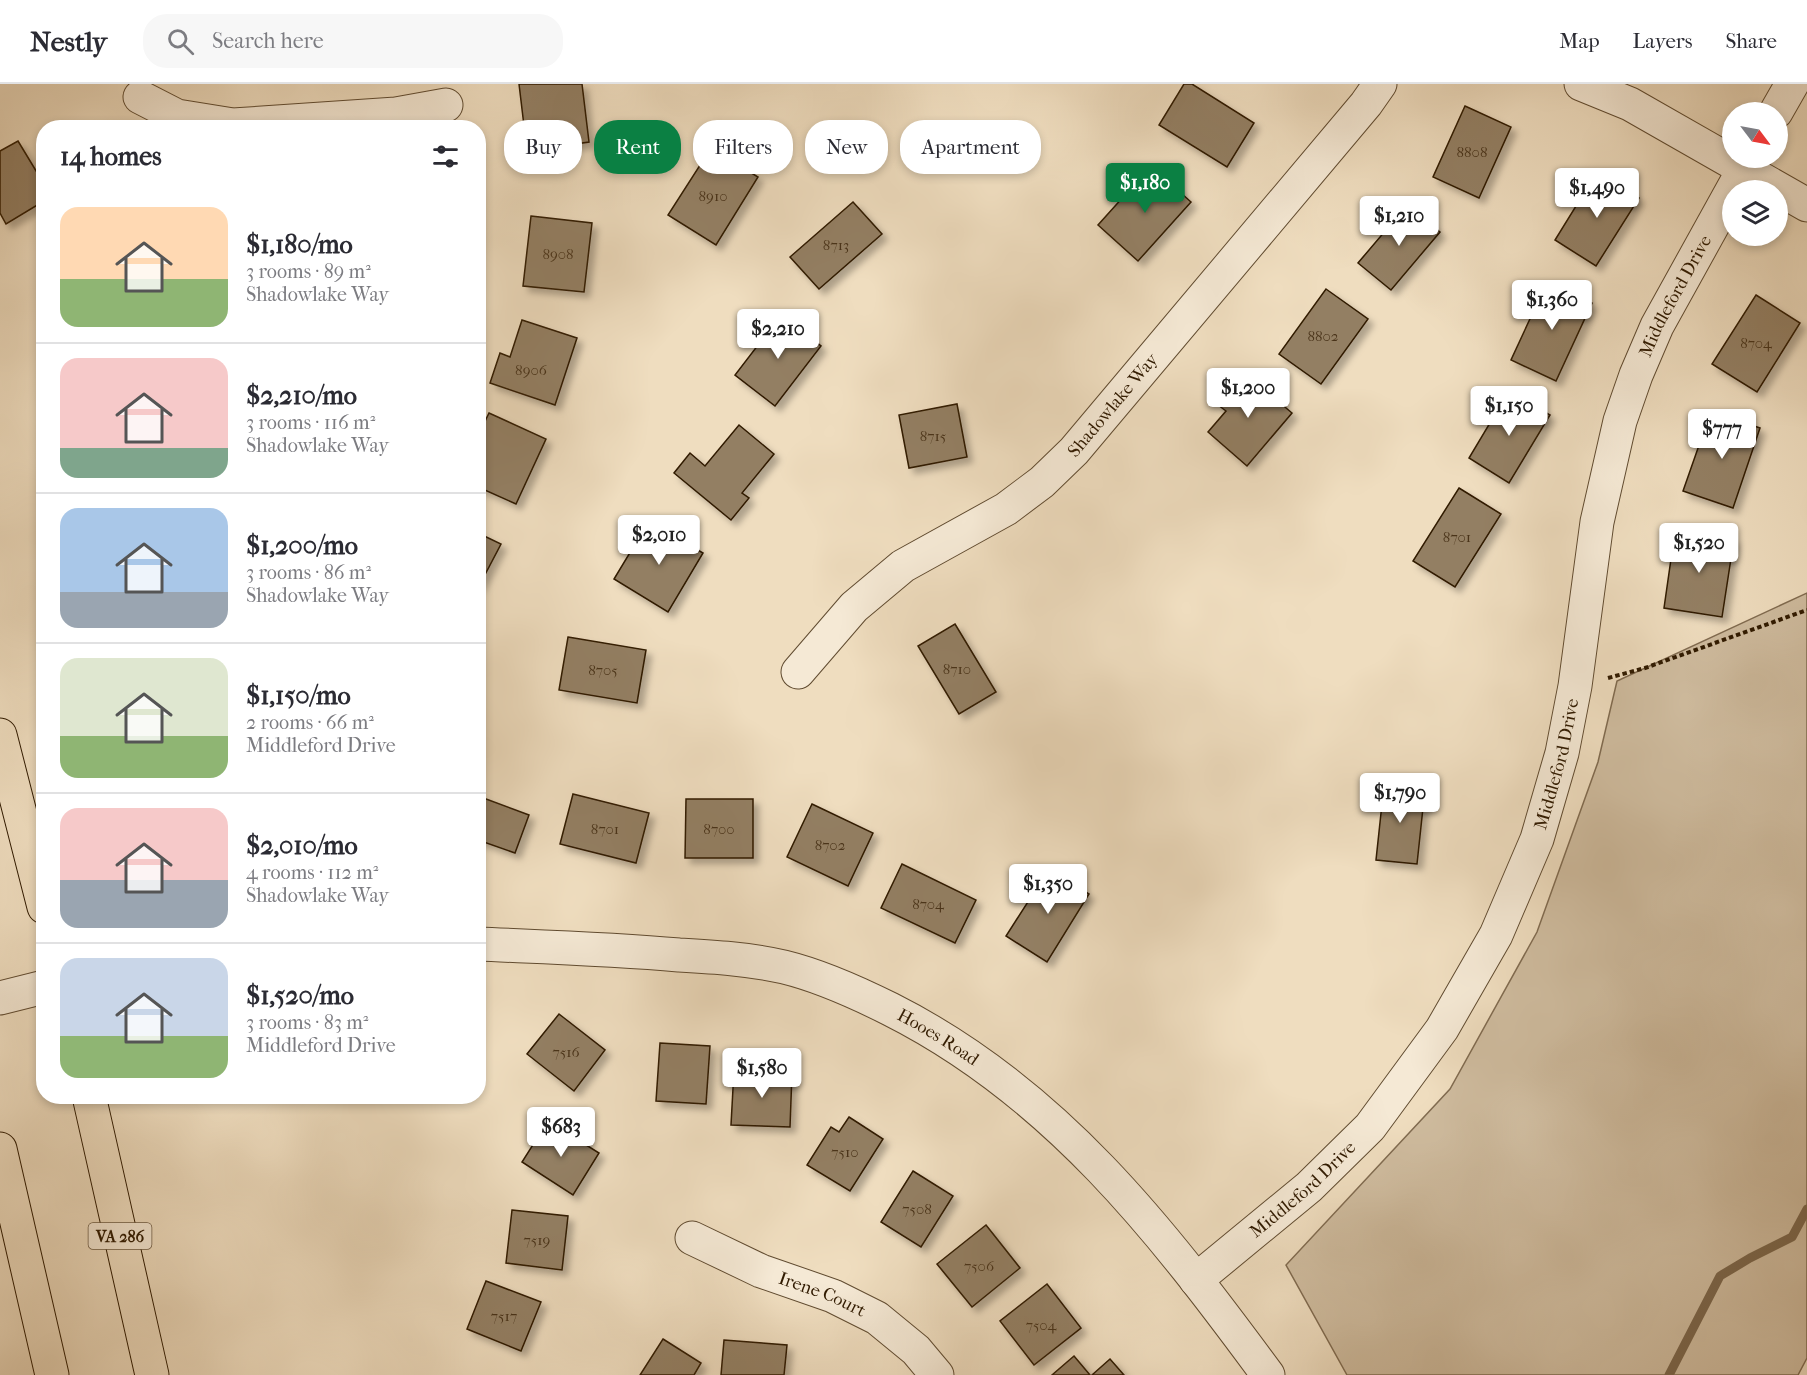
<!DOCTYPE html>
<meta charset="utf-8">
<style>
body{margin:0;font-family:"IM FELL French Canon",serif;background:#f7f7f7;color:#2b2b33;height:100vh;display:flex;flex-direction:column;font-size:22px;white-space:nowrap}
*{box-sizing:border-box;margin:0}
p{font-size:20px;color:#7c7c81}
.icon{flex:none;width:33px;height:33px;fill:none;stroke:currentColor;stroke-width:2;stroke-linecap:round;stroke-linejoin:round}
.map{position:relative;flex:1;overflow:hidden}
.details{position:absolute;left:36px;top:36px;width:450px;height:984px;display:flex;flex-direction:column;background:#fff;border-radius:24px;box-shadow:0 3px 9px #0003}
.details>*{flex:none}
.guide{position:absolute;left:504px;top:36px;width:570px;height:54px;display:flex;gap:12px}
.needle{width:39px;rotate:122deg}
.tools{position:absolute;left:1722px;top:18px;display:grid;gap:12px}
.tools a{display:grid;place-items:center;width:66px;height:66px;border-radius:50%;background:#fff;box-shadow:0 3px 9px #0003;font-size:30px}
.price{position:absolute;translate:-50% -51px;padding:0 14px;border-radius:6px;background:#fff;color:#222;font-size:20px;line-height:39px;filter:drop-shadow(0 2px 3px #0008)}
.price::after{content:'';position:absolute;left:50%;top:36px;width:18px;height:14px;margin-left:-9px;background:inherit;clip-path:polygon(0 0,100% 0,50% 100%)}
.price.on{background:#0b8043;color:#fff}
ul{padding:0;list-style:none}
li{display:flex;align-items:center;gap:18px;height:150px;padding:0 24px}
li+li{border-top:2px solid #e1e1e2}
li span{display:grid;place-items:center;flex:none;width:168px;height:120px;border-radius:18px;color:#555}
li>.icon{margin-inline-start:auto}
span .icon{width:72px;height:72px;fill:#fffc;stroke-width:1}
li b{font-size:26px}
h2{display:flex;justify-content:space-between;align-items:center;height:72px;padding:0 24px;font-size:26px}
.pill{padding:0 21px;border-radius:24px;background:#fff;box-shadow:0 3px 9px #0003;font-size:21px;line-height:54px}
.pill.on{background:#0b8043;color:#fff}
header{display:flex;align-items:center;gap:36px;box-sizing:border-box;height:84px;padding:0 30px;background:#fff;border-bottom:2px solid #e1e1e2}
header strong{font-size:28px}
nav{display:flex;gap:33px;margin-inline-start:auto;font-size:21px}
.search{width:420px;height:54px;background:#f7f7f7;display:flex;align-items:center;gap:15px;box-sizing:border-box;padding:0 21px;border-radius:24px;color:#7c7c81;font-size:22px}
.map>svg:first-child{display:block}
</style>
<header>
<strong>Nestly</strong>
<div class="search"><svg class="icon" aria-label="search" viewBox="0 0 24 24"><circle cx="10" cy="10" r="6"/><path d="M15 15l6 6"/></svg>Search here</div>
<nav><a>Map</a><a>Layers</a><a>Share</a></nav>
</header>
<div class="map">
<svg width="1807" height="1291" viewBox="0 0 1807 1291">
<defs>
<filter id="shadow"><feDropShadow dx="5.5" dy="5.5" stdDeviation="3" flood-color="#0004"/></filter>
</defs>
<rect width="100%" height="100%" fill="#efddbf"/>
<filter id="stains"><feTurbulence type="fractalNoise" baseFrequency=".00333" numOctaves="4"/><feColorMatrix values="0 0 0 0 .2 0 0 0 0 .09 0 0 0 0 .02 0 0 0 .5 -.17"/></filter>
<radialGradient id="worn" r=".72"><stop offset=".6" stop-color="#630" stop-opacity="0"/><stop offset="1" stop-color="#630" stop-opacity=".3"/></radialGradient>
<polygon fill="#cfbc9f" stroke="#806b50" stroke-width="1.5" points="1807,509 1807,1274 1798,1291 1347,1291 1286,1181 1450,1005 1537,848 1598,678 1617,597"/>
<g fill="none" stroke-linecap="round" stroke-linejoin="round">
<polyline stroke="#7c674c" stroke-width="9" points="1669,1291 1720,1192 1750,1174 1792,1153 1807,1125"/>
</g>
<g fill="#937f63" stroke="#301a00" stroke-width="1.5" filter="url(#shadow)">
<polygon points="519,0 582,0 589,58 527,67"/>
<polygon points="1184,0 1192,0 1254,39 1227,83 1159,41"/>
<polygon points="1465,22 1511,43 1479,114 1433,93"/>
<polygon points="18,57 44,100 44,117 6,140 0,129 0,67"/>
<polygon points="711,64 758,93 716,161 668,131"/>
<polygon points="1151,82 1191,118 1138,177 1098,141"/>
<polygon points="1597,88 1639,114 1596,182 1555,156"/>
<polygon points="853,118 882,150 819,205 790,173"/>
<polygon points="1408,120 1440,148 1391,206 1358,179"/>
<polygon points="531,132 592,139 584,208 523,202"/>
<polygon points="1547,198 1592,219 1556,297 1511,276"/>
<polygon points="1326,205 1368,235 1321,300 1279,270"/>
<polygon points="1756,211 1800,239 1757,308 1712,280"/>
<polygon points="781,231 821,262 775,322 735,291"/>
<polygon points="522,236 577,254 555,321 490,299 500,269 510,273"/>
<polygon points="1245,289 1292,329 1247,382 1208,348 1226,327 1218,321"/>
<polygon points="1509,307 1550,331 1509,399 1469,374"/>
<polygon points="957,320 967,373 909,384 899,331"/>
<polygon points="1711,327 1760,344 1733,424 1683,407"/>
<polygon points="489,329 546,355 516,420 478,403 478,352"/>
<polygon points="739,341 774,370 742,409 749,414 731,436 674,389 690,369 705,382"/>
<polygon points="1459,404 1501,430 1455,503 1413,477"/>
<polygon points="649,437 703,469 668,528 614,495"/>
<polygon points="1675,447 1734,455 1722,533 1664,524"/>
<polygon points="478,449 501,460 478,504"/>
<polygon points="955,540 996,608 959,630 918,562"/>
<polygon points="568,553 646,566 637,619 559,606"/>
<polygon points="1384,701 1425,705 1417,780 1376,776"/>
<polygon points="573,710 649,729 636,779 560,760"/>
<polygon points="478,712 529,731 515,769 478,756"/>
<polygon points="686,715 753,715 753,774 685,774"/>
<polygon points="812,720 873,749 848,802 787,773"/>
<polygon points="902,780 976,816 955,859 881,824"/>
<polygon points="1049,785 1089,810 1047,878 1006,852"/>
<polygon points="559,930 605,966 574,1007 527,970"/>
<polygon points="660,959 710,962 706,1020 656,1017"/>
<polygon points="734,986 792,989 790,1043 731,1041"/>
<polygon points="849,1033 883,1055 850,1107 807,1081 831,1043 839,1048"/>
<polygon points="548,1037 599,1069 573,1111 522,1078"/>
<polygon points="913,1087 953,1112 921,1163 881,1138"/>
<polygon points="512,1126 568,1132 562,1186 506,1179"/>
<polygon points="986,1141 1020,1184 972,1223 937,1180"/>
<polygon points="486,1197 541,1218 521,1267 467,1245"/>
<polygon points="1047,1200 1081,1244 1034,1281 1000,1237"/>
<polygon points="663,1255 701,1279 694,1291 640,1291"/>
<polygon points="724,1256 787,1261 784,1291 721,1291"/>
<polygon points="1074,1272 1090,1291 1052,1291"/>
<polygon points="1110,1275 1124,1291 1092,1291"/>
</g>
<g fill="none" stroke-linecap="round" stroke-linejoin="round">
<g stroke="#604b30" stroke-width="35">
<g id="minor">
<polyline points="1581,0 1630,20 1807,121"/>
<polyline points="140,13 177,32 233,41 396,30 446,21"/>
<polyline points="1776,28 1792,0"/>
<path id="s1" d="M798 588 854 523 903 482 1006 425 1042 398 1074 367 1366 20 1380 0"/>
<path id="s2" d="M478 860C545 863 612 865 679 871 714 873 749 875 784 883 821 892 856 908 890 925 1055 1008 1161 1146 1268 1291"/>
<polyline points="0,914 44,903"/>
<path id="s3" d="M692 1154 761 1187 833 1212 877 1234 916 1266 937 1291"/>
<path id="s4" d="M1196 1196 1309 1103 1370 1043 1442 945 1496 851 1537 755 1562 669 1575 602 1597 438 1620 337 1636 291 1657 242 1750 74"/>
</g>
</g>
<g stroke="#301a00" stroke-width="35">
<g id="highway">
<polyline points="0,651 44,823"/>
<polyline points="89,1012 152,1291"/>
<polyline points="0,1065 52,1291"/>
</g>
</g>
<polyline stroke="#301a00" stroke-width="4" stroke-dasharray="4.5 3" stroke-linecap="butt" points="1608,594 1645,584 1807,526"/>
<use href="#minor" stroke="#f5e9d5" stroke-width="33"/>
<use href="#highway" stroke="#efddbf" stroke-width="33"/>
</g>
<g text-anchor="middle" stroke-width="5" stroke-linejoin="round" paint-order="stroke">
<g font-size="15" fill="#493319">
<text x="1472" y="73">8808</text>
<text x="713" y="117">8910</text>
<text x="836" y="166">8713</text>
<text x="558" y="175">8908</text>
<text x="1323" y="257">8802</text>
<text x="1756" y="264">8704</text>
<text x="531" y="291">8906</text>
<text x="933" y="357">8715</text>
<text x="1457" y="458">8701</text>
<text x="957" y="590">8710</text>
<text x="603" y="591">8705</text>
<text x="605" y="750">8701</text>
<text x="719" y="750">8700</text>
<text x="830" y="766">8702</text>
<text x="928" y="825">8704</text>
<text x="566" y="973">7516</text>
<text x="845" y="1073">7510</text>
<text x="917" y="1130">7508</text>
<text x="537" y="1161">7519</text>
<text x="979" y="1187">7506</text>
<text x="504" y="1237">7517</text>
<text x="1041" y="1246">7504</text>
</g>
<rect fill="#f5e9d5" stroke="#6b5840" stroke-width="1.5" x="88.5" y="1139" width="63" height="26" rx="4.5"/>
<g font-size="16" font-weight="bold" fill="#301a00">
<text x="120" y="1158">VA 286</text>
</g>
<g font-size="18" fill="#301a00" stroke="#f5e9d5">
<text dy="6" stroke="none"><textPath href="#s4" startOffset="1130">Middleford Drive</textPath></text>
<text dy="6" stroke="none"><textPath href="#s1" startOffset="417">Shadowlake Way</textPath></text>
<text dy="6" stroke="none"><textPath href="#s4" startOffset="644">Middleford Drive</textPath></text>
<text dy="6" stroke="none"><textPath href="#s2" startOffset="477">Hooes Road</textPath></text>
<text dy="6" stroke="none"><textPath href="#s4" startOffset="140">Middleford Drive</textPath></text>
<text dy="6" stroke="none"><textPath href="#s3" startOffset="142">Irene Court</textPath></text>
</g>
</g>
<rect width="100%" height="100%" filter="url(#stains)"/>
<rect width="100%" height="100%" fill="url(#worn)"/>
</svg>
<div class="tools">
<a><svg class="needle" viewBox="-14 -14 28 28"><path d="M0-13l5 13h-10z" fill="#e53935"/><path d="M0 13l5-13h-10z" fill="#7c7c81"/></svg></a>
<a><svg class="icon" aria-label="layers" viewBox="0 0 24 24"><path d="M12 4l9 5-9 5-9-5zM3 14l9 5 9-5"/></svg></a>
</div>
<b class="price on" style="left:1145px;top:130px">$1,180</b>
<b class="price" style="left:1597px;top:135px">$1,490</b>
<b class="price" style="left:1399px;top:163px">$1,210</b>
<b class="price" style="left:1552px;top:247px">$1,360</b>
<b class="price" style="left:778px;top:276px">$2,210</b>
<b class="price" style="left:1248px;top:335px">$1,200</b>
<b class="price" style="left:1509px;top:353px">$1,150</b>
<b class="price" style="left:1722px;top:376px">$777</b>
<b class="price" style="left:659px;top:482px">$2,010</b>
<b class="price" style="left:1699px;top:490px">$1,520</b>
<b class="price" style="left:1400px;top:740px">$1,790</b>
<b class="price" style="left:1048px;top:831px">$1,350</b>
<b class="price" style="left:762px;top:1015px">$1,580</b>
<b class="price" style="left:561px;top:1074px">$683</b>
<div class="guide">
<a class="pill">Buy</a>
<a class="pill on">Rent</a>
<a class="pill">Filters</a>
<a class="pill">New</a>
<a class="pill">Apartment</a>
</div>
<section class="details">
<h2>14 homes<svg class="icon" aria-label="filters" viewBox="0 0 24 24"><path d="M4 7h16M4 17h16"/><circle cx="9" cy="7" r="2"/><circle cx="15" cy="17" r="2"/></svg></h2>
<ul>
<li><span style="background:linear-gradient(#ffd9b3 60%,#8fb573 0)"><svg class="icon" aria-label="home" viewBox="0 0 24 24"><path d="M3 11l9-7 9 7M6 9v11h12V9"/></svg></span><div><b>$1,180/mo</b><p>3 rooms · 89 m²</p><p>Shadowlake Way</p></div></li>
<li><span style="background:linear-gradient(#f6c9c9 75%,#7fa58c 0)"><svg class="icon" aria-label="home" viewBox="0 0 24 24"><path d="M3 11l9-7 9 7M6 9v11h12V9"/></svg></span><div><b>$2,210/mo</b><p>3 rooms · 116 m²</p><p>Shadowlake Way</p></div></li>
<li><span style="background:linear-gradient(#a9c7e8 70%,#9aa5b1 0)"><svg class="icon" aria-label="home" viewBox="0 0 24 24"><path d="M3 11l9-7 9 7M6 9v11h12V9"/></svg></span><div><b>$1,200/mo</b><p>3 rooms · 86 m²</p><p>Shadowlake Way</p></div></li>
<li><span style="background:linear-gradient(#dfe7d0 65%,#8fb573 0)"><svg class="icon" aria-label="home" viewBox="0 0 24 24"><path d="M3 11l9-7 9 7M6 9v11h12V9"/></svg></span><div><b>$1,150/mo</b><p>2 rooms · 66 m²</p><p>Middleford Drive</p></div></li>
<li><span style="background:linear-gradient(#f6c9c9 60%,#9aa5b1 0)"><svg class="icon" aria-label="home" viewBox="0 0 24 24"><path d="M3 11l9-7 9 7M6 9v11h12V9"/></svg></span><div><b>$2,010/mo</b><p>4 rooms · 112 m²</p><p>Shadowlake Way</p></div></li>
<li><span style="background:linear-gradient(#c9d6e8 65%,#8fb573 0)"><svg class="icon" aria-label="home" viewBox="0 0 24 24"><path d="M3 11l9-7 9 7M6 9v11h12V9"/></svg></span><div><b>$1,520/mo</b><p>3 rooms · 83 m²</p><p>Middleford Drive</p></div></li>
</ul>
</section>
</div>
